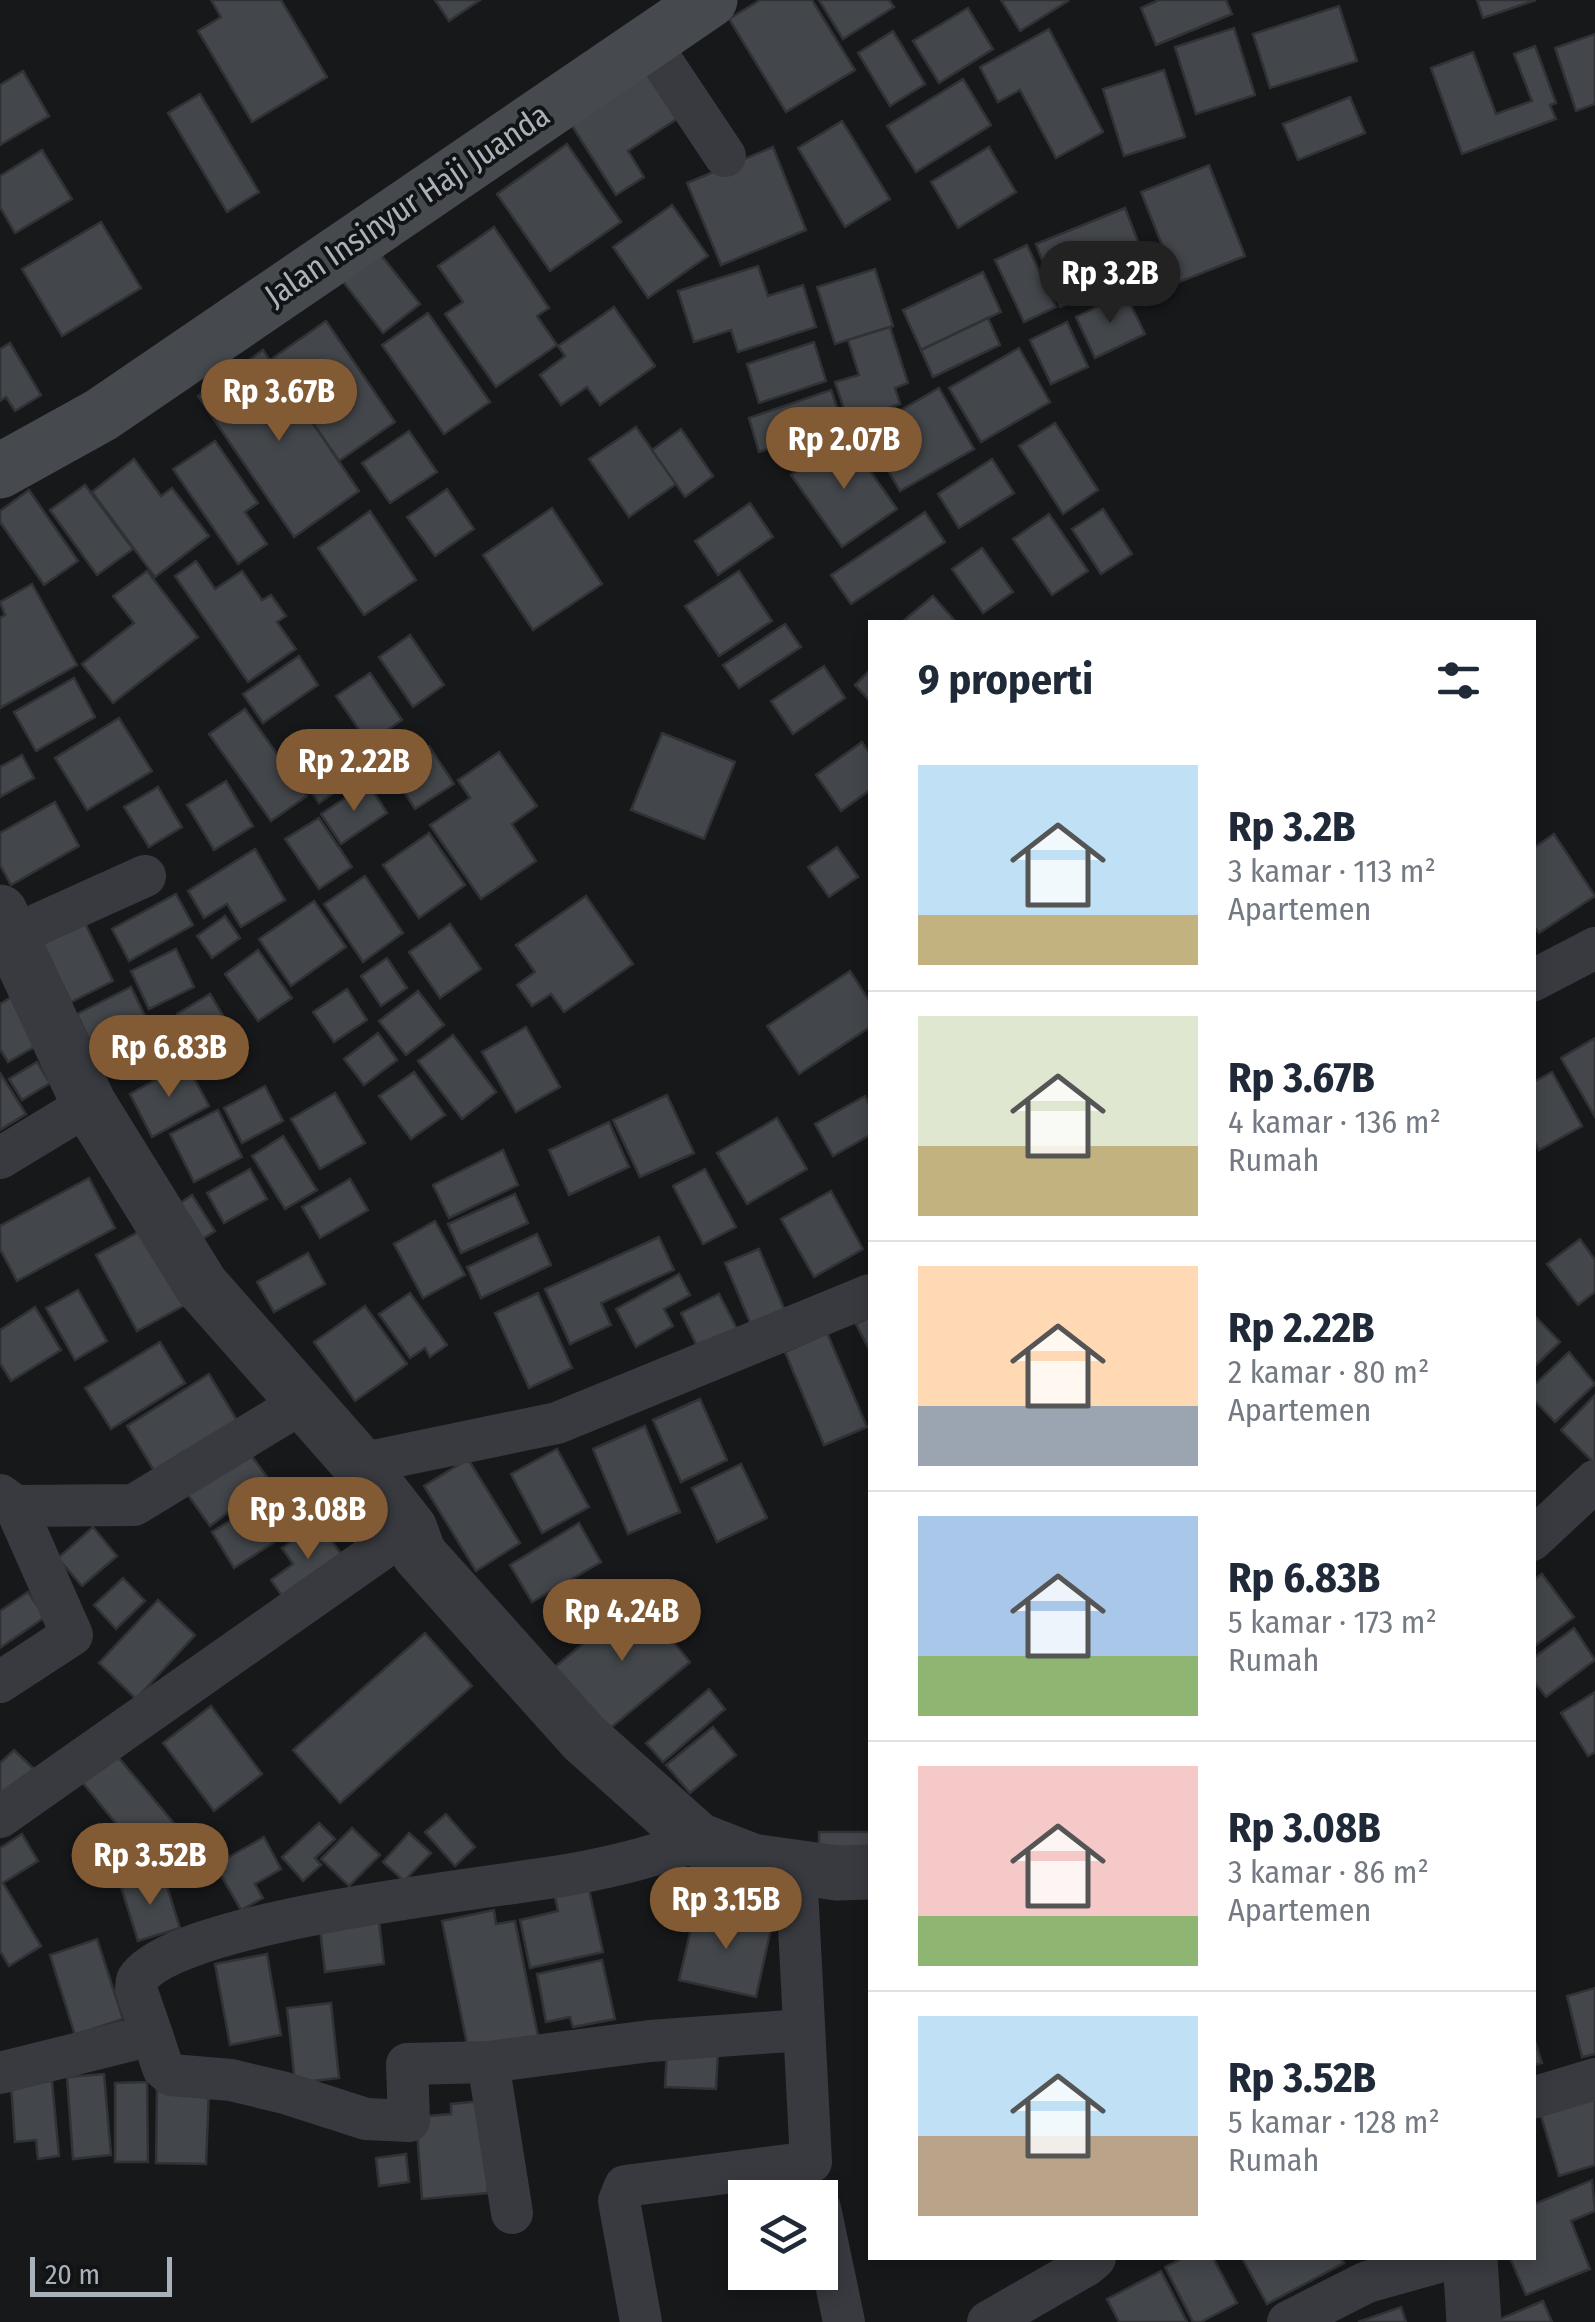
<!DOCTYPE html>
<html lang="id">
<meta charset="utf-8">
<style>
body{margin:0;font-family:"Fira Sans Condensed",sans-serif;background:#f6f6f7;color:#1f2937;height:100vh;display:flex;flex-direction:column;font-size:38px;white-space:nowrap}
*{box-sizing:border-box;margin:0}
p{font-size:32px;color:#747a83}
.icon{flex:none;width:55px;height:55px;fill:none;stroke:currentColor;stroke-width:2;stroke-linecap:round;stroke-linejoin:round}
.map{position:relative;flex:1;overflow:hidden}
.sheet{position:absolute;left:868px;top:620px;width:668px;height:1640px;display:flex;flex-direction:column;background:#fff;border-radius:0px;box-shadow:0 5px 15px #0003}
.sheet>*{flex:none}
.fabs{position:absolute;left:728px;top:2180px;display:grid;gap:20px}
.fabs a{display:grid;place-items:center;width:110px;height:110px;border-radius:0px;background:#fff;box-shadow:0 5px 15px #0003;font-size:50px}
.scale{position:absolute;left:30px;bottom:25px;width:142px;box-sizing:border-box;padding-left:10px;border:5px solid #a9b1ba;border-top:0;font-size:28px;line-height:35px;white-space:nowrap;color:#a9b1ba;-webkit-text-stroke:8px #121315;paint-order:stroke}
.price{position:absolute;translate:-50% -85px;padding:0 22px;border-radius:35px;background:#825a33;color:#fff;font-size:32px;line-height:65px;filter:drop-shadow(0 2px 5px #0008)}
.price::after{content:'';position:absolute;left:50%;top:60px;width:30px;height:22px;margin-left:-15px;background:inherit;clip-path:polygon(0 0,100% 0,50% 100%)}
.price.current{background:#222;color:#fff}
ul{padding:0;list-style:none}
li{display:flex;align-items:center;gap:30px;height:250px;padding:0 50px}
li+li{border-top:2px solid #e0e1e3}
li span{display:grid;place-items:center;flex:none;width:280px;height:200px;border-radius:0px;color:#555}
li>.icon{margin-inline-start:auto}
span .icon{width:120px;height:120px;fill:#fffc;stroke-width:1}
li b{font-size:42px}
h2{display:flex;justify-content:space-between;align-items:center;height:120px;padding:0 50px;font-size:42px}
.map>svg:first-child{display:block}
</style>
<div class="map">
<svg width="1595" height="2322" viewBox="0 0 1595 2322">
<rect width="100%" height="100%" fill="#17181a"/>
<g fill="#43464a" stroke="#313236" stroke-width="2.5">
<polygon points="211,0 281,0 327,77 252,122 198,31 221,17"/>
<polygon points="435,0 480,0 449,21"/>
<polygon points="760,0 812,0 855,70 786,112 729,19"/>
<polygon points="819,0 889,0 894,7 843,39"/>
<polygon points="1001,0 1067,0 1068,1 1020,31"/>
<polygon points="1159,0 1226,0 1232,14 1156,45 1141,8"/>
<polygon points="1477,0 1536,0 1483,18"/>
<polygon points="1339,6 1357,61 1270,88 1253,34"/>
<polygon points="968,8 993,49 939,83 913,41"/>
<polygon points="1234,28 1255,95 1196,114 1175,47"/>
<polygon points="1049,29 1103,132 1056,158 1020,90 998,102 980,67"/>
<polygon points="893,31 925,84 890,106 858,53"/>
<polygon points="1595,34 1595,104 1576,111 1555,48"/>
<polygon points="1535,46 1556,103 1550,105 1556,119 1462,154 1431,68 1473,52 1496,114 1532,101 1514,54"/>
<polygon points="649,69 680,117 628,151 644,177 616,195 569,121"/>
<polygon points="1164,70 1185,137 1124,156 1103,89"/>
<polygon points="23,71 49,116 0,145 0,85"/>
<polygon points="963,79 991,125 916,172 887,126"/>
<polygon points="200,94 259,192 227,212 168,113"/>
<polygon points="1350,97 1365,133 1298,160 1283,124"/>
<polygon points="842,121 890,199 845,227 798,148"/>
<polygon points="567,144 621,222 550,271 497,194"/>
<polygon points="773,147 806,230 721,265 687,183"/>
<polygon points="989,147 1016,192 958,228 931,182"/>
<polygon points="42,150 72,199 15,233 0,207 0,176"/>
<polygon points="1209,165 1245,256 1177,283 1141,192"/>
<polygon points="672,205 708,256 648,298 613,247"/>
<polygon points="1125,208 1150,272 1060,307 1036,244"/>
<polygon points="101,222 141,288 62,336 22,269"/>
<polygon points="494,227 549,308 537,316 557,345 496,387 445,314 463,302 438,266"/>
<polygon points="1027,245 1056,307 1024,322 995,260"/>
<polygon points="377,250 420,304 383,333 341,279"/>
<polygon points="758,266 768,296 803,285 816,327 738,352 731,330 694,342 678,291"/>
<polygon points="875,269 893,326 835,344 817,287"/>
<polygon points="983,272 1001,312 921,350 903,310"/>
<polygon points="1125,293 1145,334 1095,358 1076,317"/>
<polygon points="614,307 655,366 600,405 587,387 561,405 540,375 565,356 558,346"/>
<polygon points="428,313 490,402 444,434 382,345"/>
<polygon points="988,318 1000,345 933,377 921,350"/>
<polygon points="326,321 395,422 339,461 270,360"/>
<polygon points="1067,322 1088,367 1051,384 1030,340"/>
<polygon points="890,327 908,383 895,388 900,404 848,421 835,382 859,375 848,340"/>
<polygon points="814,342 826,381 759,403 747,364"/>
<polygon points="10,343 41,395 15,411 6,397 0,401 0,349"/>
<polygon points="1019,348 1050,402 981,442 949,388"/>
<polygon points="263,350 359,491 294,537 198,396"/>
<polygon points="939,388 974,449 900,491 865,431"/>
<polygon points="831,390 843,425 759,452 749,418"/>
<polygon points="1055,423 1098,490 1063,514 1019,446"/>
<polygon points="636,427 676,484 629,517 589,459"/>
<polygon points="681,429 713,476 685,497 652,450"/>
<polygon points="409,431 437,472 390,503 362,463"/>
<polygon points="846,437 897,509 842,547 791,475"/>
<polygon points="215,441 258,503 245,512 267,544 238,564 173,469"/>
<polygon points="134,459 161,496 172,488 209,536 155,577 92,492"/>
<polygon points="992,459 1014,493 959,528 938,494"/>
<polygon points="85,485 133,549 97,575 50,510"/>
<polygon points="447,489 474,529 435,556 407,517"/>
<polygon points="29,490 78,561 44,585 0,522 0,511"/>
<polygon points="750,503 773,537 718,575 695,541"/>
<polygon points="552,508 602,584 533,630 483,555"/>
<polygon points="1103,509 1132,554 1101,574 1072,529"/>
<polygon points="370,511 416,580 364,615 318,548"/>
<polygon points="925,512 945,542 851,604 831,575"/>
<polygon points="1049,514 1088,571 1052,595 1013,539"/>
<polygon points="982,548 1013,592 983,613 952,569"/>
<polygon points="196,561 215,589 242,571 262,600 271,595 286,616 277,622 296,649 248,682 175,576"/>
<polygon points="147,571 198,637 113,703 82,664 134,623 113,596"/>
<polygon points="739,571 772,621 719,656 685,606"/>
<polygon points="32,584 77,665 0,708 0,618 5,615 0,602"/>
<polygon points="933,596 956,622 902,622"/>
<polygon points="785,624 801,647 739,688 723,665"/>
<polygon points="410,635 444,685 413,707 379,657"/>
<polygon points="299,656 318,685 263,723 243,694"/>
<polygon points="824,666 845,698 793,734 771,701"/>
<polygon points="870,670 870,701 855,685"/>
<polygon points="370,673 402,720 368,743 336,696"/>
<polygon points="74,678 95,717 36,751 14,712"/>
<polygon points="245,709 307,796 271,821 209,734"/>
<polygon points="119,718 152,771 87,810 55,758"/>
<polygon points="349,733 372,767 319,803 296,770"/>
<polygon points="662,733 735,762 704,839 631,810"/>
<polygon points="862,742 870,754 870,790 841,811 816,775"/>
<polygon points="429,746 454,784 415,809 391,771"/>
<polygon points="499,752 537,806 512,824 536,861 481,899 430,825 470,798 458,780"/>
<polygon points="22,755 34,778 0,797 0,767"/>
<polygon points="226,781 253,826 214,850 187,805"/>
<polygon points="368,783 387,813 341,844 321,814"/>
<polygon points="158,787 182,827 149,847 124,807"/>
<polygon points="55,802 79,846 11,885 0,865 0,833"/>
<polygon points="319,818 352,867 319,889 285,839"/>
<polygon points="429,833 465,885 419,918 383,865"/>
<polygon points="1554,834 1595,896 1539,933 1532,924 1532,849"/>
<polygon points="837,847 858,877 829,897 808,867"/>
<polygon points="255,849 285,900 241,927 227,904 204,918 188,891"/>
<polygon points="365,876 403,933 363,962 324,904"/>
<polygon points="176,894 193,925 129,961 112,929"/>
<polygon points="586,896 633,964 564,1012 551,994 532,1006 517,985 535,972 516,945"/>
<polygon points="314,901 346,947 291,986 259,939"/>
<polygon points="225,916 240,938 212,958 197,936"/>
<polygon points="82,917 113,981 71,1002 39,938"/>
<polygon points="450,924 481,969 440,998 409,952"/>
<polygon points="176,949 194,987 149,1009 131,971"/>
<polygon points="258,950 292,998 258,1021 225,974"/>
<polygon points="387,958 407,988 381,1006 361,976"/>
<polygon points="850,971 870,1002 870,1027 799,1074 767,1026"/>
<polygon points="131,987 160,1047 105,1074 77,1014"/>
<polygon points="347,989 367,1020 334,1042 313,1012"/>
<polygon points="418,991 444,1025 406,1055 379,1021"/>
<polygon points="210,994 236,1037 202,1058 177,1014"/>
<polygon points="15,995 43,1042 8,1062 0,1049 0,1004"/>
<polygon points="526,1027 560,1087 516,1112 482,1052"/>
<polygon points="378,1033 397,1060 364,1085 344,1059"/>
<polygon points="453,1035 496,1092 462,1119 418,1061"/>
<polygon points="1595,1038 1595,1117 1561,1058"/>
<polygon points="37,1062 50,1083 22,1100 9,1079"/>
<polygon points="186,1063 209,1106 152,1137 130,1094"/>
<polygon points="414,1072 445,1115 411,1139 379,1096"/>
<polygon points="1552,1072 1582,1126 1539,1150 1532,1137 1532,1083"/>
<polygon points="0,1073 26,1114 0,1130"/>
<polygon points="265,1086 283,1121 242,1143 224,1108"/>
<polygon points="335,1093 365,1143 320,1169 291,1119"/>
<polygon points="667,1095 694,1153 640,1177 613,1120"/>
<polygon points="865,1096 870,1106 870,1135 833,1156 815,1124"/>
<polygon points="218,1110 242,1157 194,1182 170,1134"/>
<polygon points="777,1118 807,1169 747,1204 717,1153"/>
<polygon points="609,1122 629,1167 569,1195 549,1150"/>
<polygon points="283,1136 317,1190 285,1209 252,1156"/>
<polygon points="503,1150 518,1185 449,1218 433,1185"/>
<polygon points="250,1169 267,1199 224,1223 207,1193"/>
<polygon points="705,1169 736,1227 703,1244 673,1186"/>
<polygon points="89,1178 115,1228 17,1281 0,1249 0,1226"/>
<polygon points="350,1179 368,1210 320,1238 302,1207"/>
<polygon points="831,1191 863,1249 814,1277 781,1219"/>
<polygon points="515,1194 528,1223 461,1253 448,1224"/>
<polygon points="192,1195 215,1231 191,1246 168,1211"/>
<polygon points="435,1221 465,1275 423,1298 394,1244"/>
<polygon points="144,1229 185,1305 137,1331 96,1255"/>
<polygon points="537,1234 551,1265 481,1298 467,1267"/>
<polygon points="659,1237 674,1270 601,1303 611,1325 570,1344 545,1289"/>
<polygon points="1580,1239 1595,1260 1595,1292 1578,1305 1547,1264"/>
<polygon points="759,1249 786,1313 752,1327 725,1263"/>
<polygon points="308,1253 325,1284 274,1312 257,1282"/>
<polygon points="679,1274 690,1295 664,1309 673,1326 636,1347 616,1309"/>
<polygon points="78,1290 107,1341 75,1360 46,1308"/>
<polygon points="410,1293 447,1345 430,1357 425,1348 410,1358 379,1314"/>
<polygon points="538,1293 572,1368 529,1388 495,1313"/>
<polygon points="719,1294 737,1329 698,1348 681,1313"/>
<polygon points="365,1306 407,1364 355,1401 314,1342"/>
<polygon points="35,1307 61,1350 11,1381 0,1363 0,1330"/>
<polygon points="1532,1313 1560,1342 1533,1368 1532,1368"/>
<polygon points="870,1317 870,1351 856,1324"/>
<polygon points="827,1333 867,1427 824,1445 785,1352"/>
<polygon points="160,1342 185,1383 111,1429 85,1388"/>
<polygon points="1569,1352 1595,1384 1555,1422 1532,1398 1532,1387"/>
<polygon points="209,1374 238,1422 156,1474 127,1426"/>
<polygon points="1595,1395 1595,1464 1561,1430"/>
<polygon points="700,1399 727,1460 681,1482 653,1420"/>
<polygon points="645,1426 680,1512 628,1534 593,1449"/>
<polygon points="243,1444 270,1481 210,1526 183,1488"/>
<polygon points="557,1449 589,1507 542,1533 511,1474"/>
<polygon points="468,1459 520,1543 476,1571 424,1486"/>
<polygon points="741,1464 767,1518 717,1542 692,1488"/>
<polygon points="284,1487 306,1522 234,1568 212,1532"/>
<polygon points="319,1522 346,1561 287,1603 271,1580 293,1564 282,1548"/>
<polygon points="579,1523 601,1562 532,1602 510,1565"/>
<polygon points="93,1527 117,1556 82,1586 58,1558"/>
<polygon points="1542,1574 1574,1617 1532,1648 1532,1581"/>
<polygon points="123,1578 145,1601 116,1629 94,1605"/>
<polygon points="582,1582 601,1611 570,1631 551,1602"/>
<polygon points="28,1592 45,1617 0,1648 0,1611"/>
<polygon points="637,1598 690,1662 607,1731 555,1667"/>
<polygon points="158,1600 195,1635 136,1699 99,1663"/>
<polygon points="1574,1628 1595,1660 1546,1697 1532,1679 1532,1659"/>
<polygon points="425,1633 472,1686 340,1803 293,1750"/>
<polygon points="709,1689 725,1709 663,1762 646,1743"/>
<polygon points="1595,1692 1595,1752 1588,1756 1561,1713"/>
<polygon points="211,1706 262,1774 214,1811 163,1743"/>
<polygon points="713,1727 736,1755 690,1793 666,1765"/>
<polygon points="107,1744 184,1835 149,1864 74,1772"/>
<polygon points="14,1750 36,1771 0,1802 0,1763"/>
<polygon points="446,1814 475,1847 455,1866 425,1832"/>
<polygon points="319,1823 335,1839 315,1858 321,1865 303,1881 282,1857"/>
<polygon points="352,1828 380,1855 349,1886 321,1859"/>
<rect x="819" y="1832" width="51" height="32"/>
<polygon points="409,1833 431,1853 404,1881 383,1862"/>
<polygon points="22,1834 38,1861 3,1883 41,1946 9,1966 0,1951 0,1848"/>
<polygon points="264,1837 281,1869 255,1884 263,1898 241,1910 215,1865"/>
<polygon points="163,1874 180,1928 138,1941 121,1887"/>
<polygon points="587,1881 603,1952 530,1968 520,1920 558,1911 553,1888"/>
<polygon points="696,1907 772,1924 756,1997 679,1980"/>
<polygon points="494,1910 496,1924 515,1921 540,2046 469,2054 442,1921"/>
<polygon points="378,1913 384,1964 325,1972 319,1921"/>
<polygon points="97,1939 123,2019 75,2035 50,1955"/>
<polygon points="267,1954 281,2035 230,2045 215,1964"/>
<polygon points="602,1960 615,2019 573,2027 570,2017 546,2022 537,1974"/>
<polygon points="1595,1988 1595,2054 1582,2057 1567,1996"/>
<polygon points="331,2003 339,2078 295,2083 287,2008"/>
<polygon points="1532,2032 1542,2063 1532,2066"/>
<polygon points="667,2050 718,2052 716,2089 665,2087"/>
<polygon points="104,2074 111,2155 73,2159 67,2077"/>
<polygon points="52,2081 59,2156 38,2159 36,2140 15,2142 11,2085"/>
<polygon points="147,2082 148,2162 115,2162 115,2083"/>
<polygon points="157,2088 209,2089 206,2164 156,2163"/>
<polygon points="1595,2089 1595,2165 1559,2176 1538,2106"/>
<polygon points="481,2101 488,2193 422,2199 416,2117 451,2114 451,2104"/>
<polygon points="406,2154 409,2182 379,2186 376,2158"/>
<polygon points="1592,2180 1595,2211 1571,2221 1590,2269 1526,2295 1510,2258 1532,2258 1532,2205"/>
<polygon points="1183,2258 1213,2258 1237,2303 1201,2322 1193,2322 1165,2267"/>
<polygon points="1242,2258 1340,2258 1344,2263 1267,2304"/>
<polygon points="1161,2271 1187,2322 1119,2322 1107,2299"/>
<polygon points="1543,2301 1552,2322 1493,2322"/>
<polygon points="1401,2307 1406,2322 1358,2322"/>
</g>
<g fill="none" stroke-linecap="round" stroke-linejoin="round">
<g stroke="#383a3f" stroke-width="42">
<polyline points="649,42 725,156"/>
<polyline points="12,936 145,876"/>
<polyline points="1532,981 1595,948"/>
<polyline points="0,1158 89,1104"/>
<polyline points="359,1464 557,1423 870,1295"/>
<polyline points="0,1495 15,1506 134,1505 305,1401"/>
<polyline points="1532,1540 1595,1481"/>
<polyline points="0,1682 72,1635 15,1506"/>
<polyline points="0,1817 410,1529"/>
<polyline points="152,2035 163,2068 171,2075 231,2080 285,2093 366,2119 409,2121 407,2064 488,2062 650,2041 803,2030"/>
<polyline points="488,2062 512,2213"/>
<path d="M0 2073 152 2035 136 1989 137 1980C172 1920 496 1888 573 1874 616 1866 657 1856 698 1840"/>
<polyline points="1532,2098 1595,2079"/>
<polyline points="820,2208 844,2322"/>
<polyline points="641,2322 619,2201 625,2186 811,2162 796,1868"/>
<polyline points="988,2322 1087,2265 1095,2258"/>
<polyline points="1288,2322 1367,2282 1453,2258"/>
</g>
<g stroke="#383a3f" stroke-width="55">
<polyline points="0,912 89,1104 201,1285 359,1464 410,1529 419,1554 584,1738 698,1840 752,1861 837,1873 870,1872"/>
<polyline points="1470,2258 1474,2322"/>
</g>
<polyline stroke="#464a4f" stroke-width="55" points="0,471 101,415 710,0"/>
</g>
<g text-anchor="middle" stroke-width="8" stroke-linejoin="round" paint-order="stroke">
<g font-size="32" fill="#a9b1ba" stroke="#121315">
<text transform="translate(407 205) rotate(-34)" y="11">Jalan Insinyur Haji Juanda</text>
</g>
</g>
</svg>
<div class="fabs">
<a><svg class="icon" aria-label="layers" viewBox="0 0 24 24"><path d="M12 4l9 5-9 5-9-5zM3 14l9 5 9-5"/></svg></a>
</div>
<div class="scale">20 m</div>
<b class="price current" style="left:1110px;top:326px">Rp 3.2B</b>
<b class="price" style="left:279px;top:444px">Rp 3.67B</b>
<b class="price" style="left:844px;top:492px">Rp 2.07B</b>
<b class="price" style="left:354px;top:814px">Rp 2.22B</b>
<b class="price" style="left:169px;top:1100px">Rp 6.83B</b>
<b class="price" style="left:308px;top:1562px">Rp 3.08B</b>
<b class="price" style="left:622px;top:1664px">Rp 4.24B</b>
<b class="price" style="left:150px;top:1908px">Rp 3.52B</b>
<b class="price" style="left:726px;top:1952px">Rp 3.15B</b>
<section class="sheet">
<h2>9 properti<svg class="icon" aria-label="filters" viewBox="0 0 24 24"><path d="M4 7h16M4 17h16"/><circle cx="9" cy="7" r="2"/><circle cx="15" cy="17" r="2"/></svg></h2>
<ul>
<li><span style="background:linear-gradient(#bfe0f5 75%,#c2b280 0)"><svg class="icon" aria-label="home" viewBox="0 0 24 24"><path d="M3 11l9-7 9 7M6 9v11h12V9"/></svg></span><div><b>Rp 3.2B</b><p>3 kamar · 113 m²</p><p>Apartemen</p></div></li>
<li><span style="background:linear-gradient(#dfe7d0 65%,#c2b280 0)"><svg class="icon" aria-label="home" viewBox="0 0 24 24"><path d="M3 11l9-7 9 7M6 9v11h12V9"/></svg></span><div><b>Rp 3.67B</b><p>4 kamar · 136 m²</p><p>Rumah</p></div></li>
<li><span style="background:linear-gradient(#ffd9b3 70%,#9aa5b1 0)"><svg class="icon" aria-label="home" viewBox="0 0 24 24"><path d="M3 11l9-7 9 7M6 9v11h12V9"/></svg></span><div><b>Rp 2.22B</b><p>2 kamar · 80 m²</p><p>Apartemen</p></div></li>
<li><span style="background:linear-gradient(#a9c7e8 70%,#8fb573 0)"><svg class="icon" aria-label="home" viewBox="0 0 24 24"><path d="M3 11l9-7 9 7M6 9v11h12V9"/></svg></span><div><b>Rp 6.83B</b><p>5 kamar · 173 m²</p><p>Rumah</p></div></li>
<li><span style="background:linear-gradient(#f6c9c9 75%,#8fb573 0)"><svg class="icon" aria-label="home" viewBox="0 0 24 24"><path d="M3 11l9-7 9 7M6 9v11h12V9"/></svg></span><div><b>Rp 3.08B</b><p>3 kamar · 86 m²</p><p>Apartemen</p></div></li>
<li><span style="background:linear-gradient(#bfe0f5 60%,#b9a48a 0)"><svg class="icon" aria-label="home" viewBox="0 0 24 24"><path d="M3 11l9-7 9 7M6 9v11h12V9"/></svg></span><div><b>Rp 3.52B</b><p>5 kamar · 128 m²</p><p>Rumah</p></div></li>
</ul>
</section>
</div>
